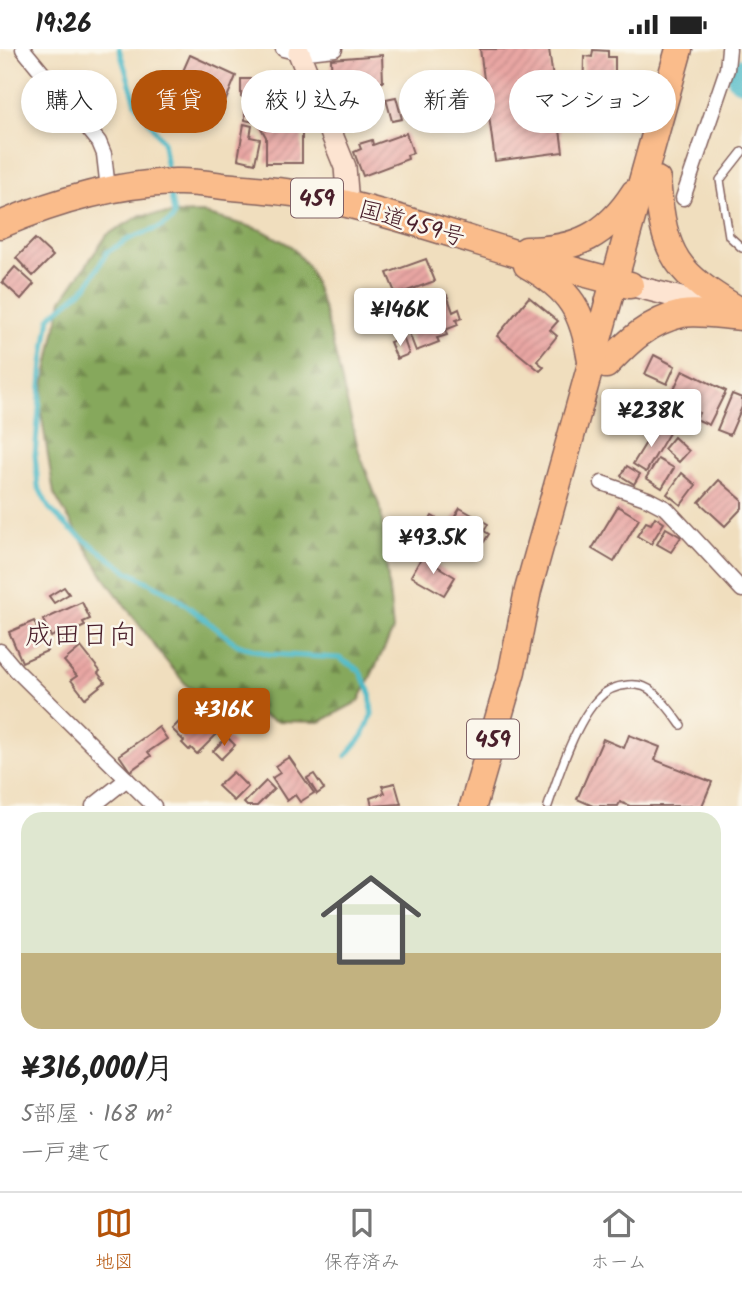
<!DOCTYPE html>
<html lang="ja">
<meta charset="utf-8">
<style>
body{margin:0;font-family:Kalam,"Klee One",sans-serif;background:#f2f2f2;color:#222;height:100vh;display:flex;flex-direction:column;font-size:26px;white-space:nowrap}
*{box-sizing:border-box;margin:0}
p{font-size:23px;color:#767676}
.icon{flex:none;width:38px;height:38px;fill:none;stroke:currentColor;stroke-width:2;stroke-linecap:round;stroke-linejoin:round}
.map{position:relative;height:757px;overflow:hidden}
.side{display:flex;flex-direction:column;background:#fff;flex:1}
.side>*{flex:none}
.banner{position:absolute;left:21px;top:21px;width:700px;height:63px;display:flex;gap:14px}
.price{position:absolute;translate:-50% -60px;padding:0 16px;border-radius:7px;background:#fff;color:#222;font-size:23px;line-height:46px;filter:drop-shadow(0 2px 4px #0008)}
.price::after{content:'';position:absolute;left:50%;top:42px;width:21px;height:16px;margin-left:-10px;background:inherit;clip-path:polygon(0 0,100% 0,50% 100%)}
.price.selected{background:#b45309;color:#fff}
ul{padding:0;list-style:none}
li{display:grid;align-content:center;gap:14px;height:371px;padding:0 21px}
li+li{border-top:2px solid #e0e0e0}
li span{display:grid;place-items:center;height:217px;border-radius:21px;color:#555}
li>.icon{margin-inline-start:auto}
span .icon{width:126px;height:126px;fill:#fffc;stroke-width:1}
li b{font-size:30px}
.tag{padding:0 24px;border-radius:32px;background:#fff;box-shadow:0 4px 10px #0003;font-size:24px;line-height:63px}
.tag.selected{background:#b45309;color:#fff}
.status{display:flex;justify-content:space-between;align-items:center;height:49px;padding:0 35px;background:#fff;direction:ltr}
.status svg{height:19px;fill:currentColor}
.tabs{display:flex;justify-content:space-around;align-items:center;height:98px;border-top:2px solid #e0e0e0;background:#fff;font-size:19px;color:#767676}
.tabs a{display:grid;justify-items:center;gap:4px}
.tabs .selected{color:#b45309}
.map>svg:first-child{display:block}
</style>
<div class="status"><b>19:26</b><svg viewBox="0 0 49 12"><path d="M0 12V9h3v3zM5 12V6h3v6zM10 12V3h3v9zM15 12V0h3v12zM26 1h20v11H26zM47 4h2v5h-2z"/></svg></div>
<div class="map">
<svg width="742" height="757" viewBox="0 0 742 757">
<defs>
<pattern id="forest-firs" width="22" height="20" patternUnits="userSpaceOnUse" patternTransform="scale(1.75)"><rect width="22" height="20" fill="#86a85c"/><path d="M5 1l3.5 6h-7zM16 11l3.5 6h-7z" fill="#70884c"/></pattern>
<pattern id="building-hatch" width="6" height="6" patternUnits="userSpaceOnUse" patternTransform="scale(1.75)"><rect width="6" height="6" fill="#e8a6a3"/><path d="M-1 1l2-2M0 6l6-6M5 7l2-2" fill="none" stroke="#c88e8c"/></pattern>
</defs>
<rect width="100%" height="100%" fill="#fbf7ec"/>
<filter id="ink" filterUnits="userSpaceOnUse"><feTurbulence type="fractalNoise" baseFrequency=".0143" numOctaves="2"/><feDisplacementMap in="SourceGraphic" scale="14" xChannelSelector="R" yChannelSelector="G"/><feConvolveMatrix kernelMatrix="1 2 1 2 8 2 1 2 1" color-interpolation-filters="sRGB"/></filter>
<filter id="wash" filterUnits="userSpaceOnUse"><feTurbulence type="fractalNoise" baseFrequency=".00686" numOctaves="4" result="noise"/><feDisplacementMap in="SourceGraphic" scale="28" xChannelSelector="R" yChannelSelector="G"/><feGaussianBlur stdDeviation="1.57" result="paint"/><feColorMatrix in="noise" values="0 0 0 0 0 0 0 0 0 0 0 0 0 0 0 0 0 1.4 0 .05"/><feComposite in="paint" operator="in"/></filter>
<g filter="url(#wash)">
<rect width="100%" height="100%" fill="#f0debe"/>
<polygon fill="url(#forest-firs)" stroke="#686444" stroke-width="2" points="202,164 262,181 291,197 309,219 325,263 359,403 381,461 393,581 359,652 320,673 276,672 188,638 162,607 104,528 54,445 40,356 62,251 107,186 141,166"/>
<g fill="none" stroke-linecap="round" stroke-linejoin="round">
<g stroke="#4dbac7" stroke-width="5">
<polyline points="119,0 136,54 163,92 168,127"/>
<polyline points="170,140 174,166 172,171 161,178 131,189 107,203 88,236 50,268 43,314 35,406 38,437 49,459 70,480 127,522 173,546 238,596 268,605 339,609 359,621 370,642 372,665 363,687 346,707"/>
</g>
<polyline stroke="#4dbac7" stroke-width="30" points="742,28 742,24"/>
</g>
<g id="blocks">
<g fill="url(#building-hatch)">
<polygon points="480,0 549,0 563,103 495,112"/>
<polygon points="593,1 608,2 608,8 615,8 615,38 618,38 618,55 583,53 584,7 592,8"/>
<polygon points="190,6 236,27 226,51 191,35 195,27 183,22"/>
<polygon points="382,6 383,33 332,36 331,10"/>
<polygon points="241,30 281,30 282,48 241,48"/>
<polygon points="396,48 402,70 392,72 386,50"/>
<polygon points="245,58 302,58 302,114 266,114 266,88 258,74 245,71"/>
<polygon points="244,75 252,77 250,88 260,90 255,114 238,110"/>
<polygon points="406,84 413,104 407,106 408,110 363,127 354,103 361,100 359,95 372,91 373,96"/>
<polygon points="35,190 53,207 33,227 16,209"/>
<polygon points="426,210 435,232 396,246 387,224"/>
<polygon points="15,218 34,235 21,250 2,233"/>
<polygon points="447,246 453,263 459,260 462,269 456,271 458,276 445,281 447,286 437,289 439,293 416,302 406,276 423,270 418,257"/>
<polygon points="529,248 558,272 550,281 557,287 537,312 544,318 540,322 497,287"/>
<polygon points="403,288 409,305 397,310 390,293"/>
<polygon points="654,306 675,317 667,335 645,325"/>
<polygon points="683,321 726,342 709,376 696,370 699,364 669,350"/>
<polygon points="732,345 742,349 742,358 730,386 717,381"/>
<polygon points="656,377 669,384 646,423 633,415"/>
<polygon points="674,388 689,402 679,413 664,400"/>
<polygon points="658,410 674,419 662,439 646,429"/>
<polygon points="627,417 640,425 634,435 621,427"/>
<polygon points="682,424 696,436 681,456 667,445"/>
<polygon points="719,431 742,451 742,459 725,477 699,453"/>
<polygon points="618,457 639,470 614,513 592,500"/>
<polygon points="460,459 488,475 484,482 489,485 484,493 451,474"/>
<polygon points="432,467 446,475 432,499 438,503 435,508 415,496"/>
<polygon points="655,468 664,474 651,495 637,487 646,473 651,475"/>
<polygon points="666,479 681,488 671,503 657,495"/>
<polygon points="422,508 455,528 444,546 411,527"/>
<polygon points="64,538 69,545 54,554 49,547"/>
<polygon points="82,553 90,570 83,573 85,577 68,585 69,589 62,592 58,584 51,588 43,571"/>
<polygon points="34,572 47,602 22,613 9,583"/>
<polygon points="81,598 100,622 98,624 105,633 85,649 71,631 77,627 64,612"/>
<polygon points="196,656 221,681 197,705 191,699 189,701 182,694 184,692 172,680"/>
<polygon points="159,678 167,690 148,703 151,707 130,722 119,706"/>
<polygon points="629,686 660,698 655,711 712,733 702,757 630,757 620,753 618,757 593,757 577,750 603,690 624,699"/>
<polygon points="227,688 235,696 221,710 213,702"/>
<polygon points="289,708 314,744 300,753 295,746 287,752 272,729 280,724 275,717"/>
<polygon points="233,723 248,738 234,752 218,737"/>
<polygon points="314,725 324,740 317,745 307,729"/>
<polygon points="266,732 274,740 257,757 247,757 244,754"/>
<polygon points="395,734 401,755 372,757 370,749 385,744 382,737"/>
</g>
</g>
</g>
<g filter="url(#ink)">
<use href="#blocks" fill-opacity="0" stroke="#84625e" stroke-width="2"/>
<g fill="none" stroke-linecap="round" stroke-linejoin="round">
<g stroke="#84625e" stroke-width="10">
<g id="lane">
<polyline points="742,103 720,131 729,187 742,199"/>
<path d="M548 757C558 727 576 671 599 649 606 641 617 637 628 636 637 635 646 637 653 643 664 652 673 665 681 676"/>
</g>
</g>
<g stroke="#84625e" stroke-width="17">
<g id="street">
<polyline points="23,0 99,93 104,105 108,140"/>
<polyline points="283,0 299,4 335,0"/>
<polyline points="683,149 727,20 729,0"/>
<polyline points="602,434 648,450 667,460 742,541"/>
<polyline points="0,602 16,621 154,757"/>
<polyline points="93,757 127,730"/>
</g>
</g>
<g stroke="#84625e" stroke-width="24">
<g id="secondary">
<polyline points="299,4 345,118 348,155"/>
<polyline points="630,236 716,258"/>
</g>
</g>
<g stroke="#84625e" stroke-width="29">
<g id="highway">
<path d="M657 131C664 209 676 224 742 263"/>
<path d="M0 176C56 152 114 135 175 133 194 132 214 136 233 138 257 140 283 142 307 146 416 168 521 211 630 236"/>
<path d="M526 201C576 201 607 186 634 144"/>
<path d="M527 216C571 241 583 262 591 312"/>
<path d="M606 316C628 293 649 272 682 265 700 262 723 267 742 268"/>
<polyline points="473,757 512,622 528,541 679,0"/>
</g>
</g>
<use href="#lane" stroke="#fff" stroke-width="7"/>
<use href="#street" stroke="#fff" stroke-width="14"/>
<use href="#secondary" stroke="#fde4d1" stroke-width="21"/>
<use href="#highway" stroke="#fabc8b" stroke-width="26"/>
</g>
</g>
<g text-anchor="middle" stroke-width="5" stroke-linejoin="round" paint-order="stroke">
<g fill="#fbf7ec" stroke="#7f6065" stroke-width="2">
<rect x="291" y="129.5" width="52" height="39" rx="5"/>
<rect x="467" y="670.5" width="52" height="39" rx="5"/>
</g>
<g font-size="23" font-weight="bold" fill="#4a1f2b">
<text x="317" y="157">459</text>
<text x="493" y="698">459</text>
</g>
<g font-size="24" fill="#4a1f2b" stroke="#fbf7ec">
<text transform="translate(412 174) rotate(16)" y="8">国道459号</text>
</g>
<g font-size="28" fill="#4a1f2b" stroke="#fbf7ec">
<text x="81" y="595">成田日向</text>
</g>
</g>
</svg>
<b class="price" style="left:400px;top:299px">¥146K</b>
<b class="price" style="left:651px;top:400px">¥238K</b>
<b class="price" style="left:433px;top:527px">¥93.5K</b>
<b class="price selected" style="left:224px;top:699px">¥316K</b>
<div class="banner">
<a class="tag">購入</a>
<a class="tag selected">賃貸</a>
<a class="tag">絞り込み</a>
<a class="tag">新着</a>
<a class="tag">マンション</a>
</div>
</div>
<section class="side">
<ul>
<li><span style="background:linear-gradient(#dfe7d0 65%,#c2b280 0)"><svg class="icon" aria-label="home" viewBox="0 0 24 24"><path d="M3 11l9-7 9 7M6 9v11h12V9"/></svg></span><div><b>¥316,000/月</b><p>5部屋 · 168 m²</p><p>一戸建て</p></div></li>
</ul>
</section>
<nav class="tabs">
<a class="selected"><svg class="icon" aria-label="map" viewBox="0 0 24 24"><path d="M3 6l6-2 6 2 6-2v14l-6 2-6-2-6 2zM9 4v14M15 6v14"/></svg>地図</a>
<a><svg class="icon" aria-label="saved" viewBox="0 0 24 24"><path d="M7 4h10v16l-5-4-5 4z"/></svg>保存済み</a>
<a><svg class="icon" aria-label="home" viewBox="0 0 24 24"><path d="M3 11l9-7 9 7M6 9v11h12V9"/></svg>ホーム</a>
</nav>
